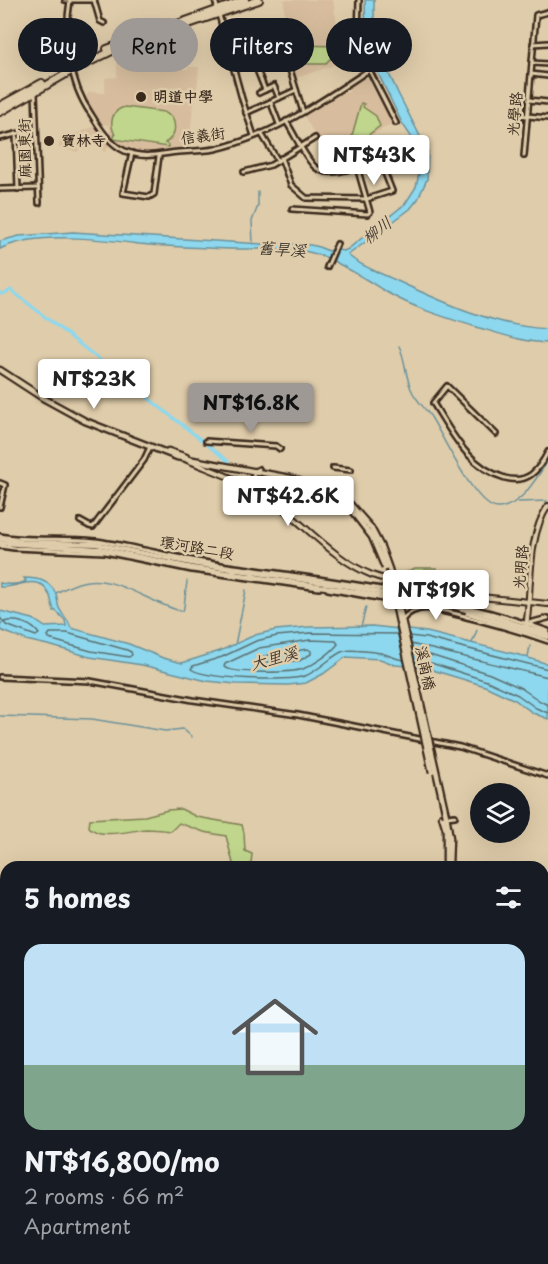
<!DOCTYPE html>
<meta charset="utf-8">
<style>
body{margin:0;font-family:"Playpen Sans","LXGW WenKai TC",sans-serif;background:#242831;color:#f1f3f6;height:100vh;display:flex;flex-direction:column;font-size:22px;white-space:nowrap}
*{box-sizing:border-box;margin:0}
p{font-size:20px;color:#9ea1a6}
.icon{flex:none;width:33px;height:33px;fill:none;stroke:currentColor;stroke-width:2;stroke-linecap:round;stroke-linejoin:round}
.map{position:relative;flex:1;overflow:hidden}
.panel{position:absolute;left:0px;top:861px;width:549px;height:404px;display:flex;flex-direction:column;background:#171b24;border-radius:18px 18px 0 0;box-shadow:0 6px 24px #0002}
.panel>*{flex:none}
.guide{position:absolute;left:18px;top:18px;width:513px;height:54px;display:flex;gap:12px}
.tools{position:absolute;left:470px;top:783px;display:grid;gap:12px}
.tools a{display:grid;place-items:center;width:60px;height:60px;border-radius:50%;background:#171b24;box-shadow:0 6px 24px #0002;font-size:30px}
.price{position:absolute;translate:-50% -51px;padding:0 14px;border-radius:6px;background:#fff;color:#222;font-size:20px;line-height:39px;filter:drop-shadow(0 2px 3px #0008)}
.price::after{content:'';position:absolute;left:50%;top:36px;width:18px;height:14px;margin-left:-9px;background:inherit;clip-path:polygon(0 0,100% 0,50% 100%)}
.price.current{background:#9f9995;color:#111}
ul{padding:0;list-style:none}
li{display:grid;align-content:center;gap:12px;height:318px;padding:0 24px}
li span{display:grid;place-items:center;height:186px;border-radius:18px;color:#555}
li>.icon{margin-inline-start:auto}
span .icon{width:108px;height:108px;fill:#fffc;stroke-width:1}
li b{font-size:26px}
h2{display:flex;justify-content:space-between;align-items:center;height:72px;padding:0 24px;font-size:26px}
.chip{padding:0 21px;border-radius:27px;background:#171b24;box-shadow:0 6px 24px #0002;font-size:21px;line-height:54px}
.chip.current{background:#9f9995;color:#111}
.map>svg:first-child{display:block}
</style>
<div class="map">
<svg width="548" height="1264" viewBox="0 0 548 1264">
<rect width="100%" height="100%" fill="#dfccaa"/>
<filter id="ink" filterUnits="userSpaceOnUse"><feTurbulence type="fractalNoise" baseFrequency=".0167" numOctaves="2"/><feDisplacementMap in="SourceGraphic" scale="12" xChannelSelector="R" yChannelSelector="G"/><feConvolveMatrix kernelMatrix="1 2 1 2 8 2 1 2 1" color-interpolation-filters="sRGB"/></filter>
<g filter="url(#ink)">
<g fill="#d7bd9d">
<polygon points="284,0 333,0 341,49 347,61 295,78 284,35"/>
<polygon points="153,40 154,64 156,64 156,69 188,69 189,67 199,67 198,81 195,101 193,103 191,128 180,149 147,154 124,149 113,141 110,135 110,126 102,124 84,99 89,92 105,93 105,78 117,77 117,53"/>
<polygon points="367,76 393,124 327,157 303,114 343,90 344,92 349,92 353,83"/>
<polygon points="96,126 110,145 105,152 90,140 84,146 79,146 78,152 59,148 60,140"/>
</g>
<g fill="#c0d68c" stroke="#7e8055" stroke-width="1.5">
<polygon points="293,45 340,46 340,50 329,49 332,57 325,64 303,64 296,58 298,49 293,48"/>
<polygon points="361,103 364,104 363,107 376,116 380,126 367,136 355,136 353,144 350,143"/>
<path d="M125 107 164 112 172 117C177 127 175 137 165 143L168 145V147L113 139 115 135C109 124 111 110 125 107Z"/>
<polygon points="415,568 437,568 440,584 437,588 402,580 404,573"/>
<path d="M181 809 197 817 242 825 244 833 245 851 252 854 251 863 247 867H234L226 836 204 832 179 823 171 831C163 830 155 829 146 829 131 830 101 840 89 827L90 819 145 816 168 810Z"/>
</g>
<g fill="#8dd8ee" stroke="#6c929b" stroke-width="1.5">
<path d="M365 0H374V27L376 46 398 93 428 152 427 179 418 199 410 209 348 255C360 266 378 272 393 279 440 301 496 327 548 329V343C522 342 498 333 473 326 444 317 414 308 388 293 367 280 347 267 325 257 296 245 265 250 235 249 204 248 171 247 139 244 100 239 37 231 0 249V241L19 236 73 232 262 244H303L316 246 329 251 331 249 344 251 348 249 405 204 416 187 420 169V158L414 141 402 123 366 48Z"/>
<path d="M24 578C37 578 50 580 56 594 58 599 57 604 59 608 62 615 67 616 71 628L129 644 163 658 182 663 220 651 255 635 276 630 309 627 372 626 427 632 519 655 548 664V719L533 713 515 700 485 686 426 668 396 665 380 659 346 657 323 674 306 683 288 685 236 684 207 681 142 665 90 657 52 646 26 640 0 630V611L33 619 45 627 66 626 65 620 56 611H54L50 596 44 586C30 577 16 588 0 587V583C9 585 18 585 26 581Z"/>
</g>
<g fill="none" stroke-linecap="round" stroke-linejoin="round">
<g stroke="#5c7071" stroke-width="1.5">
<path d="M0 618 4 622C16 618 32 624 39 634L36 636 6 625 4 622 0 625"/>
<polygon points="50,633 67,633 127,650 131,652 132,655 129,657 91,651 49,639 48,636"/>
<path d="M398 634 310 633 277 636 256 641 222 657 193 666 191 669C204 679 289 682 305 676 319 671 333 654 344 651 351 649 374 652 381 653 389 655 395 659 404 660"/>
<polyline points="409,636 426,638 548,669"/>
<path d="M310 640 336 641 338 644C330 654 315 664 303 669 291 673 234 674 224 667L225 664 259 648Z"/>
<polyline points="411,644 548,677"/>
<polygon points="308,649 311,651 311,654 299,661 264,662 261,659 264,656"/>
<polyline points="413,653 430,655 490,674 521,688 540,701 548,705"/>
<polyline points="415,661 428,662 487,681 518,695 536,708 548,713"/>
</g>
<g stroke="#6c929b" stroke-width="1.5">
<polyline points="253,244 252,221 258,206 258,192"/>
<path d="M399 346C406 360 405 377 412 391 416 400 425 408 431 417 442 434 477 511 499 508 523 505 535 479 548 461"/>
<polyline points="518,502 547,501"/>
<path d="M56 593C64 589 73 584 82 582 112 573 151 604 181 611H183L184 607 187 581"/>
<polyline points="361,627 366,607"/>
<polyline points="472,643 477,630"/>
<polyline points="235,645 246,590"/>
<polyline points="528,657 530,646"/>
<polyline points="0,716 92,719 165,731 183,729 192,737"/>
<polyline points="0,974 6,981"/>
<polyline points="543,1125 543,1108 548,1095"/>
<polyline points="543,1155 548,1183"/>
<polyline points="548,1216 548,1228"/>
<polyline points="168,1258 170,1264"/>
</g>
<polyline stroke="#8dd8ee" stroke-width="3" points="0,293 3,294 11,290 228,461"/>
<g stroke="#3b2a1e" stroke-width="8">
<g id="minor">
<polyline points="65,0 94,0"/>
<path d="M70 0C64 37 69 83 91 114 99 127 110 145 125 151 144 159 159 154 178 152 190 151 203 151 215 149 271 137 322 101 369 70"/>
<polyline points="94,0 100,21 104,23"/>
<polyline points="215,0 242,99 254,136"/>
<polyline points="359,0 358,36 361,54 396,123"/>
<polyline points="533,44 548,43"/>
<polyline points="287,60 303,112"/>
<polyline points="532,63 548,64"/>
<polyline points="257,70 265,90 259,93"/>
<polyline points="531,74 548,76"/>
<polyline points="265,90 274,86 279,98"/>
<polyline points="35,92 39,203"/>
<polyline points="529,100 548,102"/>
<polyline points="271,103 279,124"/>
<polyline points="246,113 296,90"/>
<polyline points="518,115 548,118"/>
<path d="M286 121C295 135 302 152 313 165 329 185 378 158 396 150"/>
<polyline points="261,133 278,161"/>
<polyline points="16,134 18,189"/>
<polyline points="0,138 36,129"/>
<polyline points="132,153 123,193 149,197 154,194 159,156"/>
<polyline points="524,156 536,15 548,12"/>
<polyline points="281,158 291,185 306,198 367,199 392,191 379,158"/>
<polyline points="244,172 271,165 315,138"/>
<polyline points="0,189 38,188"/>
<polyline points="292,209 368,214 370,212 357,167"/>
<polyline points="327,267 337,244"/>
<path d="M496 434 447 386 433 403C452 433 468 467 505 478 528 484 538 471 548 452"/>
<polyline points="206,441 276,446 280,449"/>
<polyline points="333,468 351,470"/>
<polyline points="0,483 5,485 0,507"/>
<polyline points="249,486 255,471 259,469"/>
<polyline points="80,521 89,526 93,527 144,460 150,447"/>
<path d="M0 536C32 542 64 537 96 541 138 547 179 559 221 565 331 581 443 593 548 631"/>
<polyline points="0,546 14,548 105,552 192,570 319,588"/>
<path d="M328 589C402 602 477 616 548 641"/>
<polyline points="529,623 548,618"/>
<polyline points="0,677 90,681 193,700 298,715 460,747 548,776"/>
<polyline points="446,817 455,816"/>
<polyline points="543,941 548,937"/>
<polyline points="0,983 6,990"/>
<polyline points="4,1226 6,1242"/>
<polyline points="8,1258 9,1264"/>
<polyline points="82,1258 83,1264"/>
<polyline points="133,1264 136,1258"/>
</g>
</g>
<g stroke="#3b2a1e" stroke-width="8">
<g id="tertiary">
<path d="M187 460C218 473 250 483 277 504 308 528 335 560 372 575 401 586 439 585 462 608"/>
<polyline points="0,539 22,542 96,544 196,564 353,587 478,612 548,634"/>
<polyline points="0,543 101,549 193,568 359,592 471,614 548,637"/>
<polyline points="467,610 472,601 481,597 548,604"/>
<path d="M525 633C533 593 525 540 548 506"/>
<polyline points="543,899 548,899"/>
</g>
</g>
<g stroke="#3b2a1e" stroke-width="9">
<g id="secondary">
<path d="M0 370 43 398 85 421 177 457 290 478C312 484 331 493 349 507"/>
<polyline points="168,451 186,457"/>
<polyline points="446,815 450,838 449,867"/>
<polyline points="442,816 446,829 446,864"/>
<polyline points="412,1258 412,1264"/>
</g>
</g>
<g stroke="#3b2a1e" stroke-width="10">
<g id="primary">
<polyline points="107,49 245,0"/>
<polyline points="0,106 42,83"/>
<polyline points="0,112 73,70 118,48 259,0"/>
</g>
</g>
<g stroke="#3b2a1e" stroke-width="12">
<g id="motorway">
<polyline points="0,1210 6,1217"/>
<polyline points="0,1218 6,1225"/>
<polyline points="32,1258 36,1264"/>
</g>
</g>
<use href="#minor" stroke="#dfccaa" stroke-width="3"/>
<use href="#tertiary" stroke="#dfccaa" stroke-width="4"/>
<use href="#secondary" stroke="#dfccaa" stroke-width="4.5"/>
<use href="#primary" stroke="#dfccaa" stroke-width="6"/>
<use href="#motorway" stroke="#dfccaa" stroke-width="8"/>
<g stroke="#3b2a1e" stroke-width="8" stroke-linecap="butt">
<path id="minor-bridge" d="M402 620C417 600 445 611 465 616"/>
</g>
<g stroke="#3b2a1e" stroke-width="9" stroke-linecap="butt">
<g id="secondary-bridge">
<polyline points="349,503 371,528 381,547 389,569 402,620 446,815"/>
<polyline points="352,511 372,537 385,568"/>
<polyline points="392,590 432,772"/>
</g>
</g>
<use href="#minor-bridge" stroke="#dfccaa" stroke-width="3"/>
<use href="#secondary-bridge" stroke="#dfccaa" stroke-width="4.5"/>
</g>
</g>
<g fill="#3b2a1e" stroke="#dfccaa" stroke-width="2">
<circle cx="141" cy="97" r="6"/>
<circle cx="49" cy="141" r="6"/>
</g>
<g text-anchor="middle" stroke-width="5" stroke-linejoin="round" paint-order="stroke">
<g font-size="15" font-weight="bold" fill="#3b2a1e" stroke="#dfccaa" text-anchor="start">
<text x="153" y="102">明道中學</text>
<text x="61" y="146">寶林寺</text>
</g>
<g font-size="15" fill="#3b2a1e" stroke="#dfccaa">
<text transform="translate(515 114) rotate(-85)" y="5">光學路</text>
<text transform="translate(203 136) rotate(-8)" y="5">信義街</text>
<text transform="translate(25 148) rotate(-91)" y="5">麻園東街</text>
<text transform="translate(197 548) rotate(10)" y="5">環河路二段</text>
<text transform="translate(521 567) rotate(-85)" y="5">光明路</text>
<text transform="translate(425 668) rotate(78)" y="5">溪南橋</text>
</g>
<g font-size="16" font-style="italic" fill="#433b33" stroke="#dfccaa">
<text transform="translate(377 230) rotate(-37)" y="6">柳川</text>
<text transform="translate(282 249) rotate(4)" y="6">舊旱溪</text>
<text transform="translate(274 658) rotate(-15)" y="6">大里溪</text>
</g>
</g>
</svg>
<div class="tools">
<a><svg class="icon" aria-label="layers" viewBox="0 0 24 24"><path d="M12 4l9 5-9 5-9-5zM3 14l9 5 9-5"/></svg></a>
</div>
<b class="price" style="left:374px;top:186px">NT$43K</b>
<b class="price" style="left:94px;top:410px">NT$23K</b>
<b class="price current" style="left:251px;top:434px">NT$16.8K</b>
<b class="price" style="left:288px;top:527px">NT$42.6K</b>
<b class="price" style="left:436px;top:621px">NT$19K</b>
<div class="guide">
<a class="chip">Buy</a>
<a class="chip current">Rent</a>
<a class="chip">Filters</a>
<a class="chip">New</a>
</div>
<section class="panel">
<h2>5 homes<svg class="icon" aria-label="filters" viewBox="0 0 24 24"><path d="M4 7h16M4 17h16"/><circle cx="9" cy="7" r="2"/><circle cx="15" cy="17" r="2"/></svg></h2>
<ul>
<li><span style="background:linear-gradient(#bfe0f5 65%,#7fa58c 0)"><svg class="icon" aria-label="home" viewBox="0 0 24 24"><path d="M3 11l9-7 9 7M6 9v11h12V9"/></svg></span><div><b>NT$16,800/mo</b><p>2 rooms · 66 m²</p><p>Apartment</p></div></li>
</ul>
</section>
</div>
